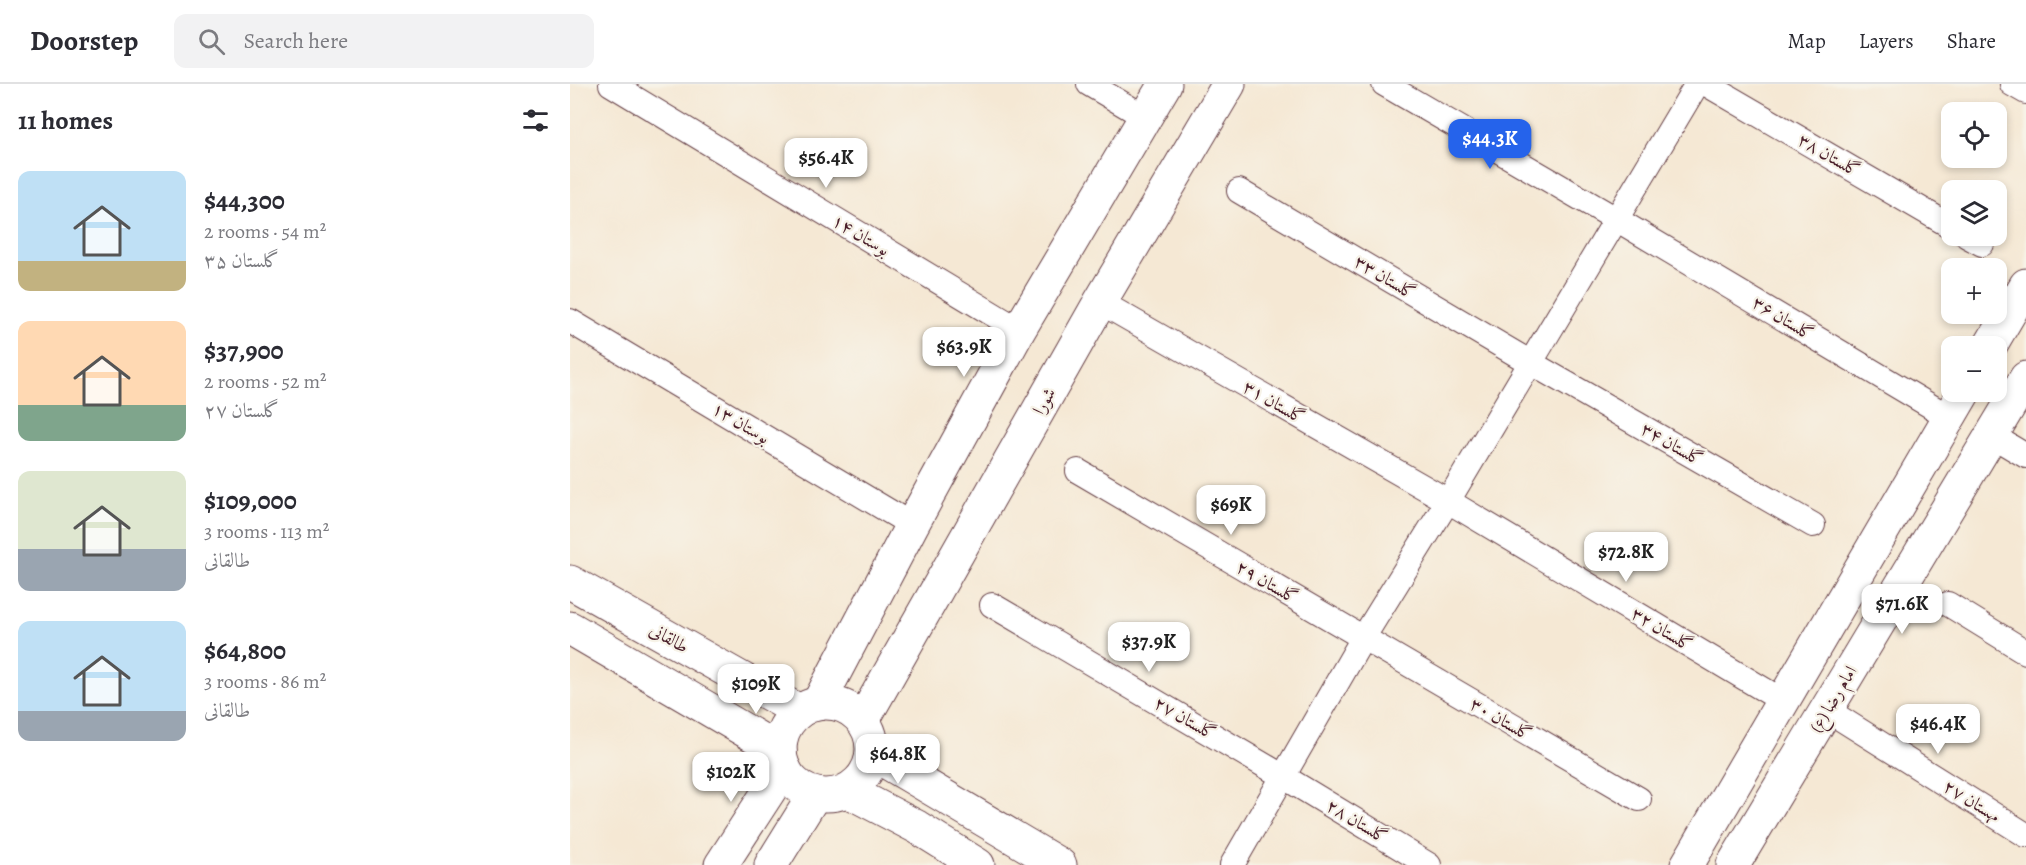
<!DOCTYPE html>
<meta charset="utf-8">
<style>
body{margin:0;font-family:Alegreya,Amiri,serif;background:#f2f2f3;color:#2b2b33;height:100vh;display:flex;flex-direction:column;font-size:22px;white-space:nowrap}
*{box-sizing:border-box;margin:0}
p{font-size:20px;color:#7c7c81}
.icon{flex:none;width:33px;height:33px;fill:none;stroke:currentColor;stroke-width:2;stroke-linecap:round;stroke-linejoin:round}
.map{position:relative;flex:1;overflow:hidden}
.panel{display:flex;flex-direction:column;background:#fff;width:570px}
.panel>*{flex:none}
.fabs{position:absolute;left:1371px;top:18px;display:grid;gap:12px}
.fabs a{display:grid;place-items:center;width:66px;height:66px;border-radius:12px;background:#fff;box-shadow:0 3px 9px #0003;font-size:30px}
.price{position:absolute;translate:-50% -51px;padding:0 14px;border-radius:12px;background:#fff;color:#222;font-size:20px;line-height:39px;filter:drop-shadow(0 2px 3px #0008)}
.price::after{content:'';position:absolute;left:50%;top:36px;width:18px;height:14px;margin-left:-9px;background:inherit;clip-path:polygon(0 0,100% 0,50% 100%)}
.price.current{background:#2563eb;color:#fff}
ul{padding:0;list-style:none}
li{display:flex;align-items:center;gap:18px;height:150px;padding:0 18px}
li span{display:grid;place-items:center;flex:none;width:168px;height:120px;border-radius:12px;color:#555}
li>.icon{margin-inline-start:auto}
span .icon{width:72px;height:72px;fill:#fffc;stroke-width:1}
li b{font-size:26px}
h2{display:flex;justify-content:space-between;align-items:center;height:72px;padding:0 18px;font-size:26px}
header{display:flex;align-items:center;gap:36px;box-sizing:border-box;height:84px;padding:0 30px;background:#fff;border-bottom:2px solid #e1e1e2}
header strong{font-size:28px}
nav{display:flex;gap:33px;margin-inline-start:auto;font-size:21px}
.search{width:420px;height:54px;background:#f2f2f3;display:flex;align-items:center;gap:15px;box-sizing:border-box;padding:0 21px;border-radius:12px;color:#7c7c81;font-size:22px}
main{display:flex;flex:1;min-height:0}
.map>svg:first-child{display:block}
</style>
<header>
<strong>Doorstep</strong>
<div class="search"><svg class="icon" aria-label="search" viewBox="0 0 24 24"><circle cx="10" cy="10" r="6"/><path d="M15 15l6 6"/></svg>Search here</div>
<nav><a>Map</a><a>Layers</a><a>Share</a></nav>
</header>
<main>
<section class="panel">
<h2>11 homes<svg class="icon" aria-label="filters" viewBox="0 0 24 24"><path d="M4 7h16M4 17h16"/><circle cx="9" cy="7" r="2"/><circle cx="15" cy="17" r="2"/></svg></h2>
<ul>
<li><span style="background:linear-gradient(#bfe0f5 75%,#c2b280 0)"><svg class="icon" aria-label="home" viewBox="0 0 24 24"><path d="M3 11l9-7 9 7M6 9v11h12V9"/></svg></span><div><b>$44,300</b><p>2 rooms · 54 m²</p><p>گلستان ۳۵</p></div></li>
<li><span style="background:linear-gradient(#ffd9b3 70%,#7fa58c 0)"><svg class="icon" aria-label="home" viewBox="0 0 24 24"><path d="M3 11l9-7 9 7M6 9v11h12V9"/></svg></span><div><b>$37,900</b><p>2 rooms · 52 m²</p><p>گلستان ۲۷</p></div></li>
<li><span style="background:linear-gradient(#dfe7d0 65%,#9aa5b1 0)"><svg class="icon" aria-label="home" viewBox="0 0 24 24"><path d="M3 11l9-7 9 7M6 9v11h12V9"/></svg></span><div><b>$109,000</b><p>3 rooms · 113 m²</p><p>طالقانی</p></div></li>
<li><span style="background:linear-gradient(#bfe0f5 75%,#9aa5b1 0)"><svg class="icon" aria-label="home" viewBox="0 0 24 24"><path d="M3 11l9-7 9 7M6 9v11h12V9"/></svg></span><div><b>$64,800</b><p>3 rooms · 86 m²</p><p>طالقانی</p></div></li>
</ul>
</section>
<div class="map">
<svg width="1456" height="781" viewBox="0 0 1456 781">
<rect width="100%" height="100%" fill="#f7f3e8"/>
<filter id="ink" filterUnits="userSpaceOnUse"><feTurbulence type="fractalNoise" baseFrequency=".0167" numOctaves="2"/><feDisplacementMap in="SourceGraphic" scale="12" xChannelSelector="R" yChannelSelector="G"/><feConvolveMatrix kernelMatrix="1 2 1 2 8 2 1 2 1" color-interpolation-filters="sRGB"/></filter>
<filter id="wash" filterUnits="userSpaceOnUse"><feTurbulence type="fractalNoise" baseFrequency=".008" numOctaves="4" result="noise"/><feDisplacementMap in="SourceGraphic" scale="24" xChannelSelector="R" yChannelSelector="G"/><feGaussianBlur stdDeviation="1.35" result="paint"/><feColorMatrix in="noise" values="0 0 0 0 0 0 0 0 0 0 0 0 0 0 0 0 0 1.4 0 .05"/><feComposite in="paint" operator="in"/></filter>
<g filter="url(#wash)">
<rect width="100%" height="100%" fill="#f5e8d4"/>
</g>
<g filter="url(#ink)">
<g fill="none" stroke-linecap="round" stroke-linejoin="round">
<g stroke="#643d44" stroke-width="26">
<g id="street">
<polyline points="41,0 449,246"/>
<polyline points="519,0 575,33"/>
<polyline points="814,0 1046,135 1379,333"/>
<polyline points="1136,0 1382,143"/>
<polyline points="1442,0 1456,8"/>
<polyline points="669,107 961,279 1243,441"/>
<polyline points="1397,152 1412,160"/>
<polyline points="530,218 878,417 1213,617"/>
<polyline points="0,237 342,441"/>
<polyline points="1421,351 1456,372"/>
<polyline points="508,387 1069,715"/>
<polyline points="1378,520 1456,568"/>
<polyline points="422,521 714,693 859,781"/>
<polyline points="1257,626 1456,751"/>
<polyline points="662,781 793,554 884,407 1127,0"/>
</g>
</g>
<g stroke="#643d44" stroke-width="35">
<g id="secondary">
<polyline points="1420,262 1456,201"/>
<polyline points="0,498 229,627"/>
<polyline points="0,544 210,667"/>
<circle cx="256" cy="665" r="46"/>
<polyline points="248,620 342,441 449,246 595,0"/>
<polyline points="293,636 530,218 659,0"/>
<polyline points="303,670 490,781"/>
<polyline points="278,707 347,743 408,781"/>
<polyline points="151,781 214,684"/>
<polyline points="201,781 245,710"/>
<polyline points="1117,781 1394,308"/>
<polyline points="1163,781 1456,294"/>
</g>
</g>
<use href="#street" stroke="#fff" stroke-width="24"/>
<use href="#secondary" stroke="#fff" stroke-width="33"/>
</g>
</g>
<g text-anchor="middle" stroke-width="4.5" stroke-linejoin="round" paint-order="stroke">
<g font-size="18" fill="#4a1f2b" stroke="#f7f3e8">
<text transform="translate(1259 71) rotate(30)" y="6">گلستان ۳۸</text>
<text transform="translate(291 151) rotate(31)" y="6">بوستان ۱۴</text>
<text transform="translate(815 193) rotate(31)" y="6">گلستان ۳۳</text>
<text transform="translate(1213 234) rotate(31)" y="6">گلستان ۳۶</text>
<text transform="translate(474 317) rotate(-60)" y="6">شورا</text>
<text transform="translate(704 318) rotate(30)" y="6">گلستان ۳۱</text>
<text transform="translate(171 339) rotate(31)" y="6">بوستان ۱۳</text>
<text transform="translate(1102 360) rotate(30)" y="6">گلستان ۳۴</text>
<text transform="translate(697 498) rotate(30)" y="6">گلستان ۲۹</text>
<text transform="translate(1092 545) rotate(31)" y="6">گلستان ۳۲</text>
<text transform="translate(99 554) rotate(29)" y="6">طالقانی</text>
<text transform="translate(1263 615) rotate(-59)" y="6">امام رضا (ع)</text>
<text transform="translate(615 634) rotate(30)" y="6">گلستان ۲۷</text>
<text transform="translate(931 635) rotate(30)" y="6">گلستان ۳۰</text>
<text transform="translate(1402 717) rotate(32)" y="6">مهستان ۲۷</text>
<text transform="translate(787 737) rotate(31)" y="6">گلستان ۲۸</text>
</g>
</g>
</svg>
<div class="fabs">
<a><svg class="icon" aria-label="locate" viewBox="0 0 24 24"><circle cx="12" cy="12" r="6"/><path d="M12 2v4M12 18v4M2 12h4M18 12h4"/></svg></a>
<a><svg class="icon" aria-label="layers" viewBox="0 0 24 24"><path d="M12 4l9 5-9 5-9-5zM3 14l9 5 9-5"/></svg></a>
<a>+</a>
<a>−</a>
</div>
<b class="price current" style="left:920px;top:86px">$44.3K</b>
<b class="price" style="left:256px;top:105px">$56.4K</b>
<b class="price" style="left:394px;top:294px">$63.9K</b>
<b class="price" style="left:661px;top:452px">$69K</b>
<b class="price" style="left:1056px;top:499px">$72.8K</b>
<b class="price" style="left:1332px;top:551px">$71.6K</b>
<b class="price" style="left:579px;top:589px">$37.9K</b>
<b class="price" style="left:186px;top:631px">$109K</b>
<b class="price" style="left:1368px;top:671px">$46.4K</b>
<b class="price" style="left:328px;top:701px">$64.8K</b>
<b class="price" style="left:161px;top:719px">$102K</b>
</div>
</main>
